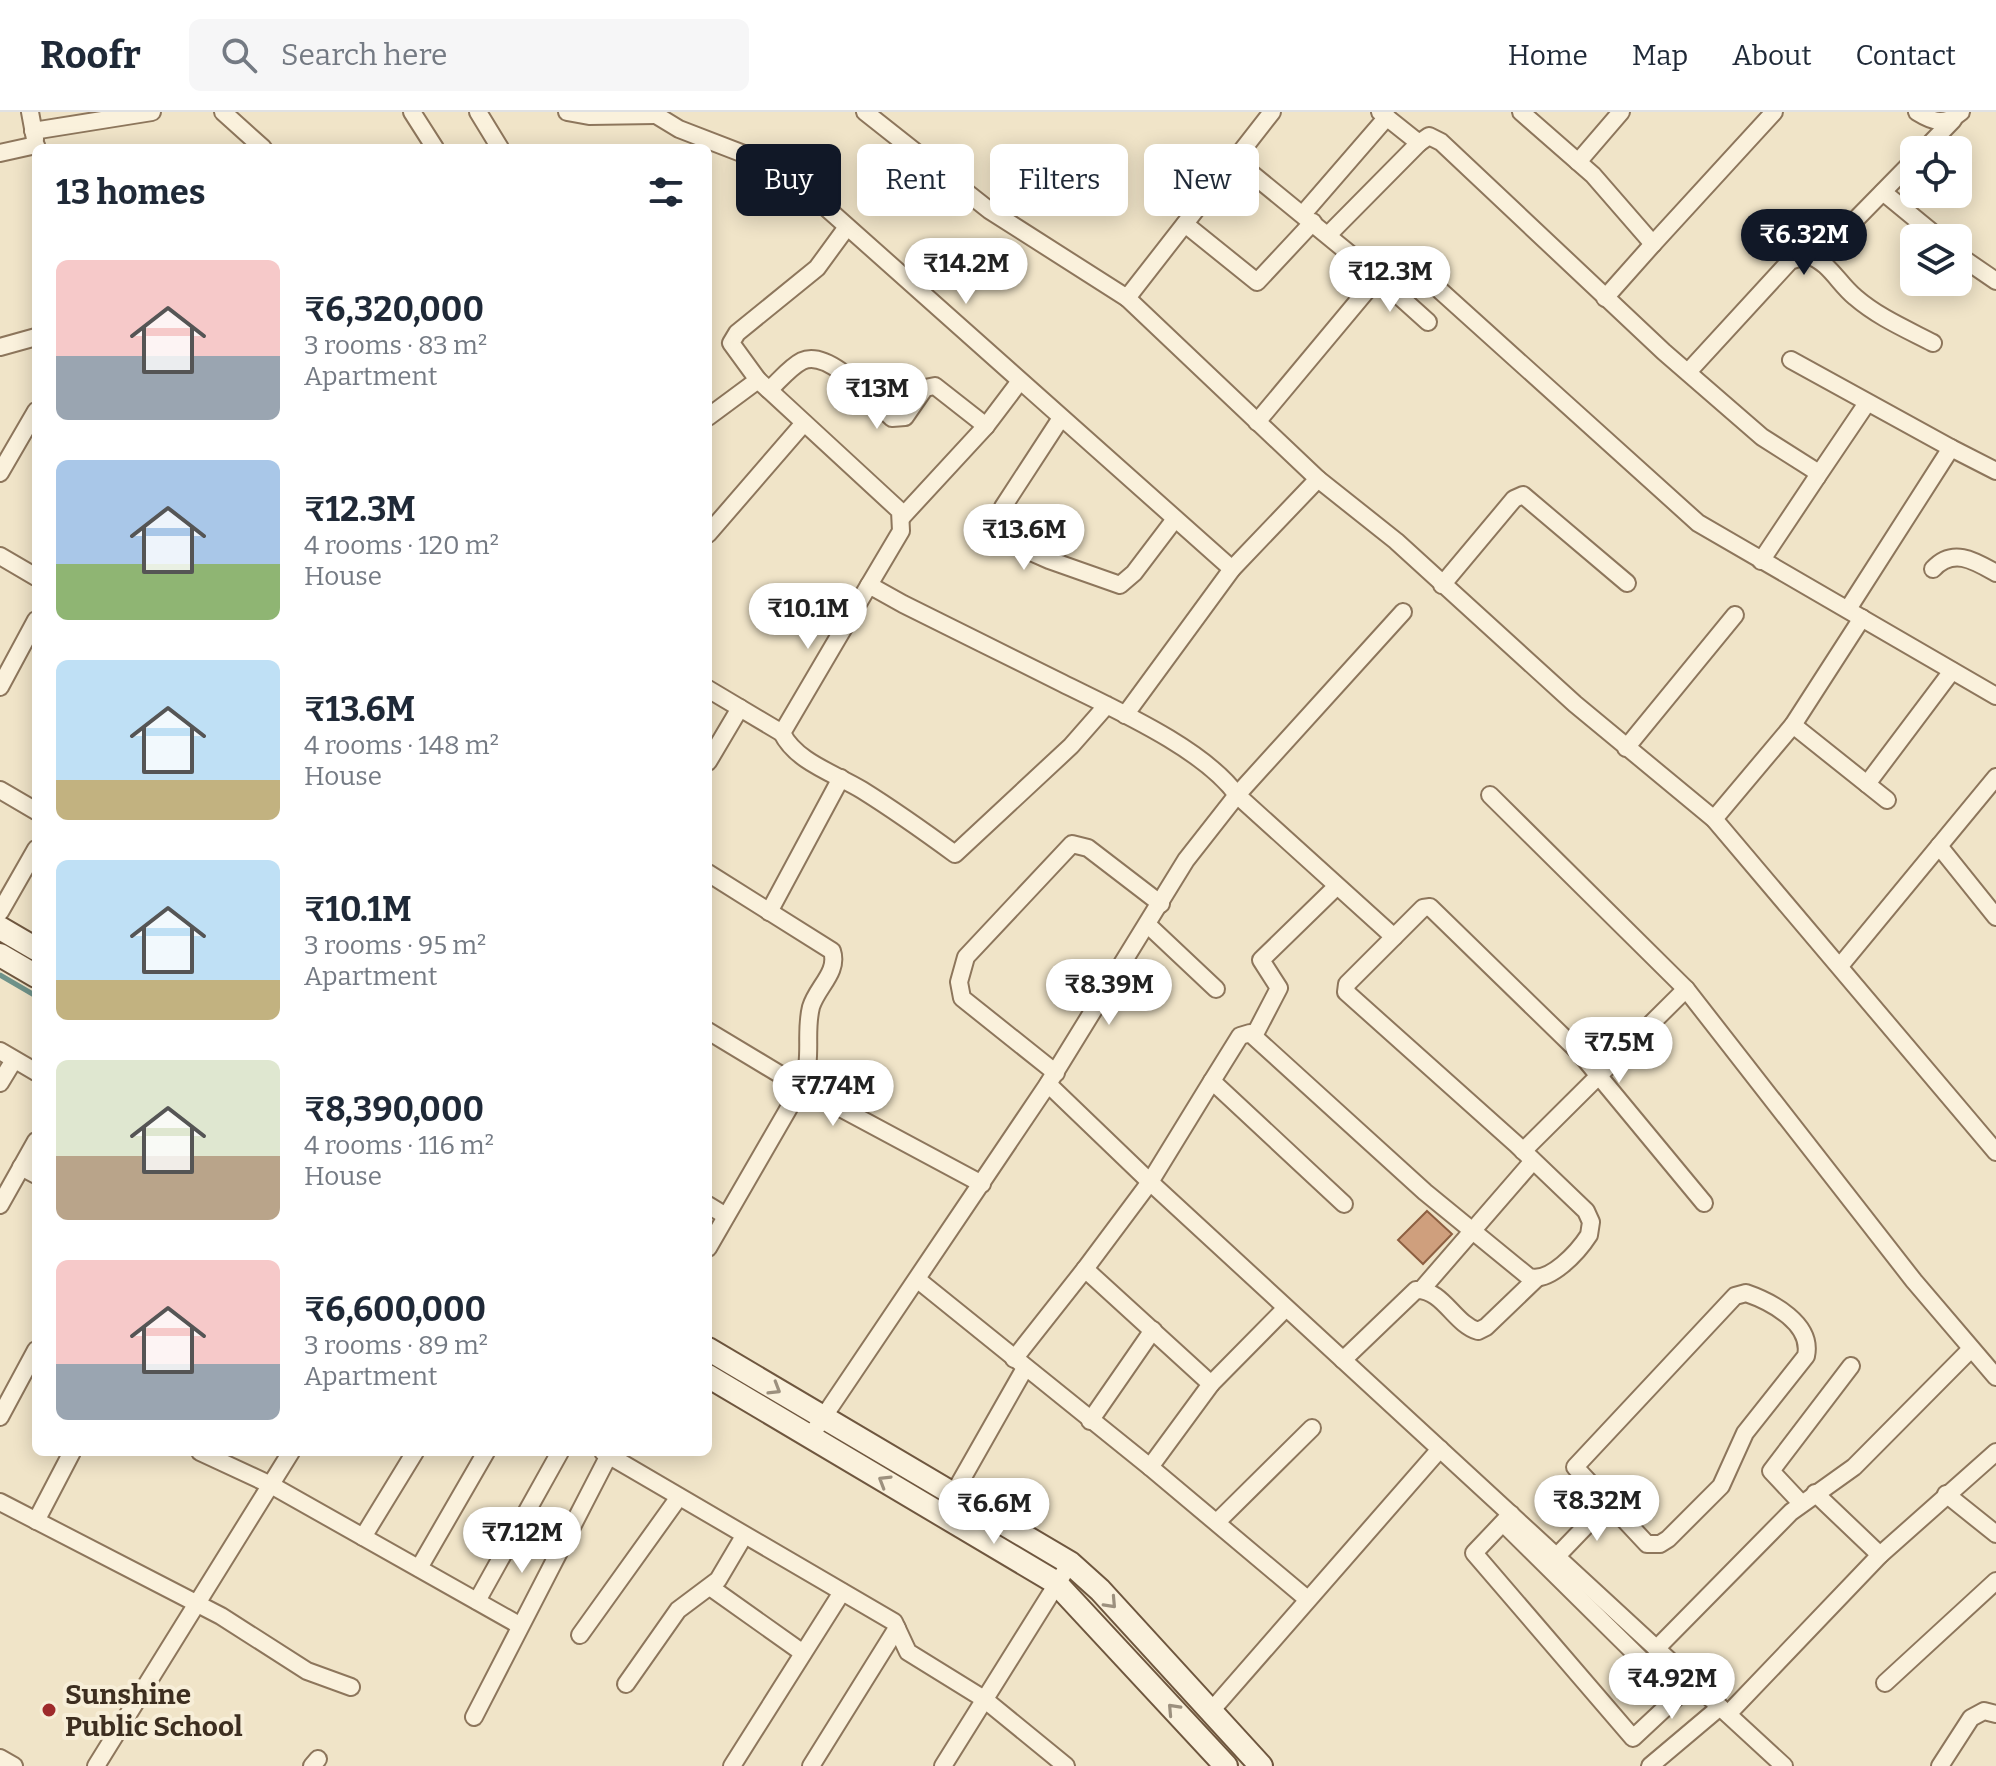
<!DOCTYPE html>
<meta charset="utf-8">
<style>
body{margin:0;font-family:Bitter,serif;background:#f6f6f7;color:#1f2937;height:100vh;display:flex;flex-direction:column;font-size:30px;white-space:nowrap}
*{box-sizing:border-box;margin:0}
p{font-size:26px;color:#747a83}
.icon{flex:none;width:44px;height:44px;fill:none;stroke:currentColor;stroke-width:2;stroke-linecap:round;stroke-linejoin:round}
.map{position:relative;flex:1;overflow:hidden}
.side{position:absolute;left:32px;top:32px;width:680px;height:1312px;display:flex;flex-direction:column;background:#fff;border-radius:12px;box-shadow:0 4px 20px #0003}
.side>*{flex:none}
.hud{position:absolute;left:736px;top:32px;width:760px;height:72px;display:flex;gap:16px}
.tools{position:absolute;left:1900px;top:24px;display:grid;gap:16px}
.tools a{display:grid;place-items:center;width:72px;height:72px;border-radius:12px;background:#fff;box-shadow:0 4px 20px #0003;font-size:40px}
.price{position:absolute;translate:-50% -68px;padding:0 18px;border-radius:28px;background:#fff;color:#222;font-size:26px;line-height:52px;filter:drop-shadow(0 2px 4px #0008)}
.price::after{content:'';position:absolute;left:50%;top:48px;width:24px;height:18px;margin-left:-12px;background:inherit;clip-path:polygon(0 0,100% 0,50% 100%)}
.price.on{background:#111827;color:#fff}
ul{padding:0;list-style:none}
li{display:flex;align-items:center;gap:24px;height:200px;padding:0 24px}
li span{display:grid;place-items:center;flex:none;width:224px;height:160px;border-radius:12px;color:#555}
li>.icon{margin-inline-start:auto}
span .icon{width:96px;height:96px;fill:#fffc;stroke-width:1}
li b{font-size:34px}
h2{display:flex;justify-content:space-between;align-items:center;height:96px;padding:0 24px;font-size:34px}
.tag{padding:0 28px;border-radius:12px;background:#fff;box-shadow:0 4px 20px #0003;font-size:28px;line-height:72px}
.tag.on{background:#111827;color:#fff}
header{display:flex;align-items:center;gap:48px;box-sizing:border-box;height:112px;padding:0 40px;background:#fff;border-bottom:2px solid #e0e1e3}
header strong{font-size:38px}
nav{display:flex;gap:44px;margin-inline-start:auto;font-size:28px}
.search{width:560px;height:72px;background:#f6f6f7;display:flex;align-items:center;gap:20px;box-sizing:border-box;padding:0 28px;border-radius:12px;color:#747a83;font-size:30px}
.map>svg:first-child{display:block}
</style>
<header>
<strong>Roofr</strong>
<div class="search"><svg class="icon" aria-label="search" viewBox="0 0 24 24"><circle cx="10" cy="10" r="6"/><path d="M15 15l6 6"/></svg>Search here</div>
<nav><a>Home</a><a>Map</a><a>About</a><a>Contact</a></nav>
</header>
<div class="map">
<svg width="1996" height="1654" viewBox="0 0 1996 1654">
<rect width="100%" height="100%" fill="#f0e4c8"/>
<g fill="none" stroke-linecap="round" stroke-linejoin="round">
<polyline stroke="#6f938a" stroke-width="5" points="0,863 36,884"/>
</g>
<polygon fill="#cf9f7d" stroke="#8d5f41" stroke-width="2" points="1427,1099 1452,1122 1423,1152 1398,1128"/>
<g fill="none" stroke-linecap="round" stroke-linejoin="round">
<g stroke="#8d765c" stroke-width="20">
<g id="street">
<polyline points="30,0 35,27"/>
<polyline points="223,0 263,36"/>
<polyline points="412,0 435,36"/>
<polyline points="478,0 500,36"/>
<polyline points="567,0 589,4 655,3"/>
<polyline points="651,0 679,17 762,49 813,84 1232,457"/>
<polyline points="865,0 989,98 1127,186 1272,0"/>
<polyline points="1380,0 1419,31 1429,24 1441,30 1664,240 1762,325 1814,358 1817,365 1761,449"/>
<polyline points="1521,0 1593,63 1653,132 1774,0"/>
<path d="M1917 0C1933 10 1945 14 1961 0"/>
<polyline points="33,19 152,0"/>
<polyline points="1924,38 1953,8"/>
<polyline points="0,41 36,33"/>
<polyline points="1235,48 1378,165 1397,149 1413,154 1698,411 1996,584"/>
<polyline points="1578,50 1621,0"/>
<polyline points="1883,80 1939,126"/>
<polyline points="1303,102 1387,5"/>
<polyline points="1185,112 1257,170 1313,110"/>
<polyline points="847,115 817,156 737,221 731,231 758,268 900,399 901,419 869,473"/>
<polyline points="1329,122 1419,31"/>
<polyline points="1958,143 1996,169"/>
<polyline points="1817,147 1914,48"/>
<polyline points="1127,186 1318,367 1396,429 1575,592 1714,707 1996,1040"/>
<polyline points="1605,186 1653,132"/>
<polyline points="0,235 36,225"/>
<polyline points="1791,248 1951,336 1848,497"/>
<path d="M1688 260 1790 149 1808 143C1830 151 1838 171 1855 185 1878 205 1906 217 1933 231"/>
<path d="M769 278C779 269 790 255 802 249 829 236 873 289 892 306L905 305 925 276 935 274 986 314"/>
<polyline points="708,305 758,268"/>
<polyline points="1061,306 1003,395 999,412 1006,429 1049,448 1120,473 1134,461 1175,407"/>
<polyline points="1257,310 1378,165 1428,210"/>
<polyline points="1951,336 1996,359"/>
<polyline points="0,361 36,299"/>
<polyline points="1817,365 1867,291"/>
<polyline points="902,405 986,314 1020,269"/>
<polyline points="708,422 804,311"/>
<polyline points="0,444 36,465"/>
<path d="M1933 457C1953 435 1975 449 1996 461"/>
<polyline points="1442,473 1514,387 1523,383 1627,471"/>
<polyline points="0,575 36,508"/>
<polyline points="708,577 782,621"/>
<path d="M1107 593 1071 634 955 742C925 720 894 698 862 678 836 662 796 650 782 621L869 473 903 492C956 518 1009 545 1062 571 1114 597 1203 636 1237 683L1394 825"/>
<polyline points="1125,603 1232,457 1318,367"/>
<polyline points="1793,613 1887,688"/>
<polyline points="1626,636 1735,503"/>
<polyline points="708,650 740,596"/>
<polyline points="1867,672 1952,559"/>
<polyline points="0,678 36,699"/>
<polyline points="1490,683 1686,877 1914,1169 1996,1265"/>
<polyline points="1714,707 1793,613 1862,506"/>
<polyline points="1939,734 1996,805"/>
<path d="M708 761 832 839C839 860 817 875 811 895 804 923 814 946 801 975L708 1136"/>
<polyline points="0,800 36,737"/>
<polyline points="769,800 841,666"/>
<polyline points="1148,813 1216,877"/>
<polyline points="1840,854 1996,665"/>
<polyline points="708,919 801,975 982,1072"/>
<polyline points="1254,924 1279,876 1261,848 1336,775"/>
<polyline points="0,939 36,960"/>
<polyline points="1056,961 962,886 959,870 966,845 1072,732 1088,736 1161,792"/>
<path d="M1212 969 1240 924 1250 921 1425 1080 1529 1165C1550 1171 1578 1140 1589 1123L1591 1110 1586 1099 1516 1032 1346 880 1347 872 1423 796 1430 795 1579 940 1704 1091"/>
<polyline points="0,971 14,948"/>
<polyline points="1048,972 1150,1070 1784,1654"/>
<polyline points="1523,1039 1686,877"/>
<polyline points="21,1055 36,1063"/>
<polyline points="0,1093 36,1029"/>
<polyline points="708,1093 726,1104"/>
<polyline points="1085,1157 1150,1070 1212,969 1344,1092"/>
<polyline points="918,1168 1150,1355 1306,1486"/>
<polyline points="1422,1177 1533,1049"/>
<path d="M1746 1181C1772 1190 1813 1212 1806 1244L1745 1321 1721 1374 1668 1427 1660 1432H1647L1575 1355 1735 1184Z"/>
<polyline points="1014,1247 1085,1157 1211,1272 1150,1355"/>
<path d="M1343 1248 1416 1178C1443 1177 1454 1212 1478 1219L1486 1215 1536 1167"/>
<polyline points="1211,1272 1286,1196"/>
<polyline points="0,1305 36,1238"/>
<polyline points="1090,1309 1153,1218"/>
<polyline points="810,1325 1048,972 1186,748 1237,683 1403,500"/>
<polyline points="200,1340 271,1373 519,1513"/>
<polyline points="603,1340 894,1510 908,1540 984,1587 1066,1654"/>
<polyline points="954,1381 1025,1256"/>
<polyline points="1815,1381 1880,1443"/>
<polyline points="1946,1382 1996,1422"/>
<polyline points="0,1390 221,1504 307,1559 351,1575"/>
<polyline points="1801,1391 1771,1359 1851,1254"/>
<polyline points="36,1409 72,1340"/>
<polyline points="1217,1410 1312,1316"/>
<polyline points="1503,1411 1678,1584 1633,1626 1474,1441 1511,1402"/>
<polyline points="363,1425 415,1340"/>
<polyline points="1557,1444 1608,1391"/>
<polyline points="419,1456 486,1340"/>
<polyline points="710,1475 803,1541"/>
<polyline points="477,1489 560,1340"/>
<polyline points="580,1523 679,1385"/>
<polyline points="1656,1537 1791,1400 1854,1355 1971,1237"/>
<polyline points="1885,1571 1996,1469"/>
<polyline points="626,1572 678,1498 718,1468 744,1424"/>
<polyline points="1211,1599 1440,1337"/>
<polyline points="1728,1602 1880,1443 1996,1340"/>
<polyline points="474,1605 609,1343"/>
<polyline points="0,1646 14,1654"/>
<polyline points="96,1654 291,1340"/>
<polyline points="312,1654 318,1647"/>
<polyline points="732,1654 842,1480"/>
<polyline points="811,1654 897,1516"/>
<polyline points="943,1654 1070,1451"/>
<polyline points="1650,1654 1720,1595"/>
<polyline points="1940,1654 1971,1606 1984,1599 1996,1602"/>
</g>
</g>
<g stroke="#6f573f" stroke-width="26">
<g id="secondary">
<polyline points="0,816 36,837"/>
<polyline points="0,843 36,864"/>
<polyline points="708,1237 1070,1451 1100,1478 1261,1654"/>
<polyline points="708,1264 1055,1470 1226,1654"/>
</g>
</g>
<use href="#street" stroke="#faf1dc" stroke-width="16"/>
<use href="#secondary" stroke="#faf1dc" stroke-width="22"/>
</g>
<defs><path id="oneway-chevron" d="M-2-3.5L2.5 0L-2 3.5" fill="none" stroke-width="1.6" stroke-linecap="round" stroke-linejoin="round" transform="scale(2)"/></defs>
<g stroke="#9c907e">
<use href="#oneway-chevron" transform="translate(775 1277) rotate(31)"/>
<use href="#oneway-chevron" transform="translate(884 1369) rotate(-149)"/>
<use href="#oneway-chevron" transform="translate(1111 1491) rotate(47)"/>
<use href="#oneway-chevron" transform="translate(1173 1597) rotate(-133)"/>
</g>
<circle fill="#9e2a2b" stroke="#f7eed8" stroke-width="3" cx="49" cy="1598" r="8"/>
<g text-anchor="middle" stroke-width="8" stroke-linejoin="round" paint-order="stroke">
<g font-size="28" font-weight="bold" fill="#3d2e20" stroke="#f7eed8" text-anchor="start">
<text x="65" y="1592">Sunshine<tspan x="65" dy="32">Public School</tspan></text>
</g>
</g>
</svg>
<div class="tools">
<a><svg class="icon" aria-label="locate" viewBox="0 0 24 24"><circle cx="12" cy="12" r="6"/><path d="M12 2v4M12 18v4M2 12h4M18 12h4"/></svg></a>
<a><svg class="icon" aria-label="layers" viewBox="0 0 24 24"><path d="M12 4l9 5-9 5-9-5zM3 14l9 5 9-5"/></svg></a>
</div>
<b class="price on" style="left:1804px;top:165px">₹6.32M</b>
<b class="price" style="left:966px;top:194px">₹14.2M</b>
<b class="price" style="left:1390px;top:202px">₹12.3M</b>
<b class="price" style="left:877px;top:319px">₹13M</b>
<b class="price" style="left:1024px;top:460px">₹13.6M</b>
<b class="price" style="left:808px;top:539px">₹10.1M</b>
<b class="price" style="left:1109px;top:915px">₹8.39M</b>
<b class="price" style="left:1619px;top:973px">₹7.5M</b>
<b class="price" style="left:833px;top:1016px">₹7.74M</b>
<b class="price" style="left:1597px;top:1431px">₹8.32M</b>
<b class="price" style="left:994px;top:1434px">₹6.6M</b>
<b class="price" style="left:522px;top:1463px">₹7.12M</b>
<b class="price" style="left:1672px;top:1609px">₹4.92M</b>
<div class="hud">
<a class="tag on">Buy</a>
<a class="tag">Rent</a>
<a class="tag">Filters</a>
<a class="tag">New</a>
</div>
<section class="side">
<h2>13 homes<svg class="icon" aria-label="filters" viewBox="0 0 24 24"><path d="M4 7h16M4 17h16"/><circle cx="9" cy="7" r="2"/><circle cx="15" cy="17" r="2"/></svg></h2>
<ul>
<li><span style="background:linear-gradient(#f6c9c9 60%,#9aa5b1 0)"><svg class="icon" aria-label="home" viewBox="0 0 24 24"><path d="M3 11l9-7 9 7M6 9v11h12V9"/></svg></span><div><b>₹6,320,000</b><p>3 rooms · 83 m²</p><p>Apartment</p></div></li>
<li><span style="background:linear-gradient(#a9c7e8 65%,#8fb573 0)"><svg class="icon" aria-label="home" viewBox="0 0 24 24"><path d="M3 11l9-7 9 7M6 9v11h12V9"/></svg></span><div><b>₹12.3M</b><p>4 rooms · 120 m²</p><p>House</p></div></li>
<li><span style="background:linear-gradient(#bfe0f5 75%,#c2b280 0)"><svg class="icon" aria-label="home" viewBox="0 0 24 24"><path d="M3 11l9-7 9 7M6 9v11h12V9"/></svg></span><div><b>₹13.6M</b><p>4 rooms · 148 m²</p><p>House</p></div></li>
<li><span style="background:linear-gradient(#bfe0f5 75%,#c2b280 0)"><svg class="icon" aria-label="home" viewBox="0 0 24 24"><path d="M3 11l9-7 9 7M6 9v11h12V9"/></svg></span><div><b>₹10.1M</b><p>3 rooms · 95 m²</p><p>Apartment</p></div></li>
<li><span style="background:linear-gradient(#dfe7d0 60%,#b9a48a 0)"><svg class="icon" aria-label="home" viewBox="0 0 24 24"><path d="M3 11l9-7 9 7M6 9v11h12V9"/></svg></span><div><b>₹8,390,000</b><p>4 rooms · 116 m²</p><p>House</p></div></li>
<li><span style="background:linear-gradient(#f6c9c9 65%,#9aa5b1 0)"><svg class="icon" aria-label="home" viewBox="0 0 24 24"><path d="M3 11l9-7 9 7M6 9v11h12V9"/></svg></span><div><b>₹6,600,000</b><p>3 rooms · 89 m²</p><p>Apartment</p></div></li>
</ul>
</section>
</div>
